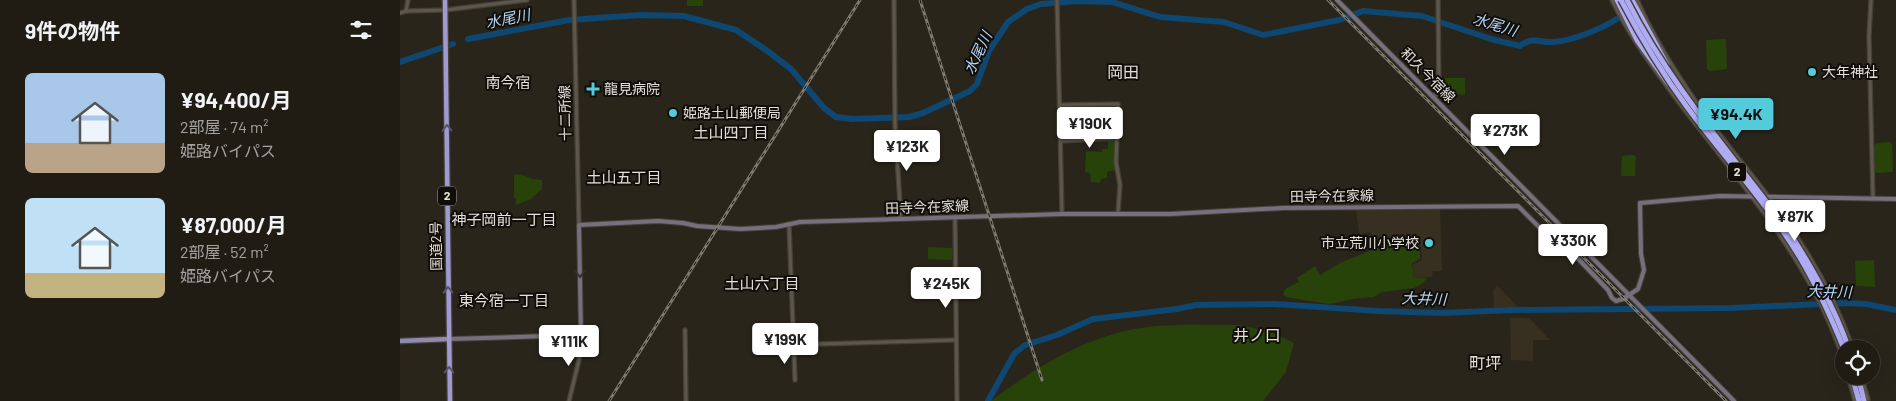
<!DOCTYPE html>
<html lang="ja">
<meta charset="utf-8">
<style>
body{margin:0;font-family:Barlow,"Noto Sans JP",sans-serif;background:#2d2922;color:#f1f3f6;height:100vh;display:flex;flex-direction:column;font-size:19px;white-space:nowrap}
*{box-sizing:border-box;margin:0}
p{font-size:16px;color:#a2a1a0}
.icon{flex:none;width:28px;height:28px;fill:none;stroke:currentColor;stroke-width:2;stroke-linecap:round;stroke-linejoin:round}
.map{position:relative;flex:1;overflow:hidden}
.sheet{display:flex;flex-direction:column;background:#201c14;width:400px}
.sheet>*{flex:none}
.buttons{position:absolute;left:1435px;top:340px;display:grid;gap:10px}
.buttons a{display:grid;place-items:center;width:45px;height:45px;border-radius:50%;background:#201c14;box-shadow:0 5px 20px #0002,0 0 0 1px #3d3a34;font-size:25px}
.price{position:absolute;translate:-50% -42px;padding:0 11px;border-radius:5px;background:#fff;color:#222;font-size:16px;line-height:32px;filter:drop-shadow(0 1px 2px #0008)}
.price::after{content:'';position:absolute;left:50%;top:30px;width:15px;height:11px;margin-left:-8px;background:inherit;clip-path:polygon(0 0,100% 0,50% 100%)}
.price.on{background:#53cbdb;color:#111}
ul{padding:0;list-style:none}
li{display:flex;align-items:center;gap:15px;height:125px;padding:0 25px}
li span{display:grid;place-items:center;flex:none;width:140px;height:100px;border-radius:8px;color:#555}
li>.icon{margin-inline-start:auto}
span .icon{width:60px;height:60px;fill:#fffc;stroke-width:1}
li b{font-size:21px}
h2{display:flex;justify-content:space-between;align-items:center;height:60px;padding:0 25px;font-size:21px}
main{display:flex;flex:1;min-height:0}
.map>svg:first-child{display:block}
</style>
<main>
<section class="sheet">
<h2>9件の物件<svg class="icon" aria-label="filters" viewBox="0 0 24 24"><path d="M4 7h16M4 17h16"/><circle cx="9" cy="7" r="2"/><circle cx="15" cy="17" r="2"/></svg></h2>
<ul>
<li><span style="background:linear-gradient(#a9c7e8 70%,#b9a48a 0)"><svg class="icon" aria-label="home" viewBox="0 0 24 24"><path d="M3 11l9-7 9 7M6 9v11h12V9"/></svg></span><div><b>¥94,400/月</b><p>2部屋 · 74 m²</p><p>姫路バイパス</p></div></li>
<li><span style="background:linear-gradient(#bfe0f5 75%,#c2b280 0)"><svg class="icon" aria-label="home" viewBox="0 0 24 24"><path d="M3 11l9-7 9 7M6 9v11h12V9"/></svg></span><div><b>¥87,000/月</b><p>2部屋 · 52 m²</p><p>姫路バイパス</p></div></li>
</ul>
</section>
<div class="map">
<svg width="1496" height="401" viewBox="0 0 1496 401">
<rect width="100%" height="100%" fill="#2a251a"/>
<g fill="#372f1f">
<polygon points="1038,208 1040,209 1042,271 1033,271 1032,277 1014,278 1013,264 1021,261 1022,256 1021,249 1015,242 999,238 975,244 970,232 960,234 959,233 956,209"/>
<polygon points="1097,285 1118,307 1094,308 1093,291"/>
<polygon points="1110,318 1129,318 1150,340 1133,340 1133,361 1111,360"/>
</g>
<g fill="#27430a">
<rect x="287" y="0" width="16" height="6"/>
<polygon points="1326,39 1327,69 1310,71 1307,69 1306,40"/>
<polygon points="1042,78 1065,78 1065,95 1042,93"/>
<polygon points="708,140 713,140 716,143 716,170 707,172 707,178 701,179 700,183 691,182 690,173 685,172 686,151 702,152 702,149 708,149"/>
<polygon points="1477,143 1490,142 1492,144 1493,171 1492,172 1477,173 1475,171 1474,146"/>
<polygon points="1234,155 1236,157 1235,176 1223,176 1221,175 1222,156"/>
<polygon points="120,174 133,179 142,180 142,189 131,199 116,205 116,198 114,198 114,175"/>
<polygon points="996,239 1012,242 1020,249 1020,259 1012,263 1014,278 1027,278 1023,283 1014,288 982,292 973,297 952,299 936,303 928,304 886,297 883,294 885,289 899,282 897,278 915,266 920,275 940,263 972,250 975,245"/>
<polygon points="528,247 552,248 552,260 528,259"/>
<polygon points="1474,260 1475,287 1456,286 1455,261"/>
<path d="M841 325 873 333 894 343 886 372 863 401H591C640 364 694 331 757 326 784 324 813 325 841 325Z"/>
</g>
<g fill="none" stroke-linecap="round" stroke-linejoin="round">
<g stroke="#0e4771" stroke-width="6">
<path d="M68 39 169 20 241 15 284 16 336 30 366 50 391 69 424 108 436 117 452 119 509 117 523 113 570 91 577 84 589 51 608 22 627 9 641 4 677 1 712 2 760 17 824 22 863 35 939 20 963 11 1022 16 1091 39 1120 46C1132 36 1140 43 1153 42 1173 41 1210 26 1225 13"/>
<polyline points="0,62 53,44"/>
<polyline points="588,401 614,354 625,345 657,335 693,319 777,309 796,305 875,304 978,311 1042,313 1111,310 1331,308 1444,303 1466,304 1496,310"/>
</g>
<g stroke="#454038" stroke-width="5.5">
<g id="tertiary">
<polyline points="174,0 179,225"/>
<polyline points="494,0 495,125 500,204 500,219"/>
<polyline points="657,0 662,214"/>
<path d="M1212 0C1230 37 1254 69 1278 101 1340 183 1413 262 1444 362"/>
<path d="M1237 0C1260 52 1295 103 1330 148 1350 173 1370 197 1388 224 1415 262 1437 304 1453 349"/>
<polyline points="1471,0 1469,36 1473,199"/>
<polyline points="6,11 8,0"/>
<polyline points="0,13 6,11 45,10 127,0"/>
<polyline points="1031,95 1036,95 1039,89 1038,0"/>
<polyline points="660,105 718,104 716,162 720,185 718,213"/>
<polyline points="661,141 717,138"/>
<polyline points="555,217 557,401"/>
<polyline points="389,224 395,380"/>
<polyline points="285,330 286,401"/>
<polyline points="394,348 420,344 555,340"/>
<polyline points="1448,376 1455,401"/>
<polyline points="1461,376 1468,399"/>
<polyline points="169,401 179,360 181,335"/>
</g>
</g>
<g stroke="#454038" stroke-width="6">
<g id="secondary">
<polyline points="937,0 1334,401"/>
<polyline points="49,339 181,335 179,225 258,221 283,223 297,226 340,229 376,227 400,222 500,219 662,214 770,214 883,208 1118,206 1152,240 1163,243 1208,290 1212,298 1216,301 1223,299 1238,289 1244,270 1241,254 1240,203 1320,196 1496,199"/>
</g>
</g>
<g stroke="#454038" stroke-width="7">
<polyline id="primary" points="0,341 49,339"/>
</g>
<g stroke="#454038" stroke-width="7">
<polyline id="trunk" points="45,0 50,401"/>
</g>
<g stroke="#454038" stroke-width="8">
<g id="motorway">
<polyline points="1217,0 1237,40 1268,83"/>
<polyline points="1232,0 1267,65"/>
<polyline points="1452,376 1459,401"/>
<polyline points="1458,376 1464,401"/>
</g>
</g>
<use href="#tertiary" stroke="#5d574b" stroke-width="3"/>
<use href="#secondary" stroke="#76707e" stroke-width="4"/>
<use href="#primary" stroke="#8e8ab0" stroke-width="4.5"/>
<use href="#trunk" stroke="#9e9bd2" stroke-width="4.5"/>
<use href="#motorway" stroke="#afacf4" stroke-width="5"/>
<g stroke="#7e7a71" stroke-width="3">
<g id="rail">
<polyline points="520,0 642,380"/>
<polyline points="928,0 1326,401"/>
<polyline points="209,401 460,0"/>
</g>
</g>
<use href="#rail" stroke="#110e0a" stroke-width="1" stroke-dasharray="4" stroke-linecap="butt"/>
<g stroke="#454038" stroke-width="8" stroke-linecap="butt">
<g id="motorway-bridge">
<path d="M1221 0C1241 38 1262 73 1287 107 1324 157 1367 203 1399 256 1417 286 1431 317 1444 349"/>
<path d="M1227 0C1269 84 1332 155 1388 230 1412 268 1434 306 1449 349"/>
</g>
</g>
<use href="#motorway-bridge" stroke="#afacf4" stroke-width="5"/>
</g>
<defs><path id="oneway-chevron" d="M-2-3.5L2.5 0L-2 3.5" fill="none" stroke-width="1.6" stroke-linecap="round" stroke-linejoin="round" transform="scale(1.25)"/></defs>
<g stroke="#58546e">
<use href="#oneway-chevron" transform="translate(47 128) rotate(-91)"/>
<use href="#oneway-chevron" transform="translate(48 290) rotate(-91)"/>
<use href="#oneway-chevron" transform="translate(49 370) rotate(-90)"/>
</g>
<use stroke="#343033" href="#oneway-chevron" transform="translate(180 274) rotate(89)"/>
<g fill="#53cbdb" stroke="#110e0a" stroke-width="2">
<circle cx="1412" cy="72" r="5"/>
<path d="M190.5 81.5h5v5h5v5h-5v5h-5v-5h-5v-5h5z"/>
<circle cx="273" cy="113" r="5"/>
<circle cx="1029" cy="243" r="5"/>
</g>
<g text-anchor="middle" stroke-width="4" stroke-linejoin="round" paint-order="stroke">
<g fill="#110e0a" stroke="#a5a19b" stroke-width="1">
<rect x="1328" y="162.5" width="18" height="19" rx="4"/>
<rect x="38" y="186.5" width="18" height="19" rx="4"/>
</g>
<g font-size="12" font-weight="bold" fill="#e4e0d9">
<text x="1337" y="176">2</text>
<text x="47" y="200">2</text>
</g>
<g font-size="14" fill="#e4e0d9" stroke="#110e0a" text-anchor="start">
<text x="1422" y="77">大年神社</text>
<text x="204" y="94">龍見病院</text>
<text x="283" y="118">姫路土山郵便局</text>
<text x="1019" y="248" text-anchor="end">市立荒川小学校</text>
</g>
<g font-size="14" fill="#e4e0d9" stroke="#110e0a">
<text transform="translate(1028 75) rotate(45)" y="5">和久今宿線</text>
<text transform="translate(165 113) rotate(-91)" y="5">十二所線</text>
<text transform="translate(932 196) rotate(-1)" y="5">田寺今在家線</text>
<text transform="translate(527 207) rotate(-2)" y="5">田寺今在家線</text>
<text transform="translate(36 246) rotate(-91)" y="5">国道2号</text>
</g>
<g font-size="15" font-style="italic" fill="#b3d5f6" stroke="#110e0a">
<text transform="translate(108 19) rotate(-11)" y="5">水尾川</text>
<text transform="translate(1095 25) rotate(17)" y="5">水尾川</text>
<text transform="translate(578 53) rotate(-64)" y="5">水尾川</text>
<text transform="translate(1429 292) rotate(1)" y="5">大井川</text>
<text transform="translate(1024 299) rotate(2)" y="5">大井川</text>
</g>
<g font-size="15" fill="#e4e0d9" stroke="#110e0a">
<text x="108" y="88">南今宿</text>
<text x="331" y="138">土山四丁目</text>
<text x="224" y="183">土山五丁目</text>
<text x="104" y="225">神子岡前一丁目</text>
<text x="362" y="289">土山六丁目</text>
<text x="104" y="306">東今宿一丁目</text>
</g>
<g font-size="16" fill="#e4e0d9" stroke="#110e0a">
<text x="723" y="78">岡田</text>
<text x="857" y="341">井ノ口</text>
<text x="1085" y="369">町坪</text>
</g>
</g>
</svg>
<div class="buttons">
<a><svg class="icon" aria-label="locate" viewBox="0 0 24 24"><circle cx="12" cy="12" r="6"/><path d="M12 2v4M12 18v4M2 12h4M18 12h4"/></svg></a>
</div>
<b class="price on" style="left:1336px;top:140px">¥94.4K</b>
<b class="price" style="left:690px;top:149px">¥190K</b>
<b class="price" style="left:1105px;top:156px">¥273K</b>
<b class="price" style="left:507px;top:172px">¥123K</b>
<b class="price" style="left:1395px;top:242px">¥87K</b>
<b class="price" style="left:1173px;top:266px">¥330K</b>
<b class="price" style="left:546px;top:309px">¥245K</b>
<b class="price" style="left:385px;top:365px">¥199K</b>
<b class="price" style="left:169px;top:367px">¥111K</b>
</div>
</main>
